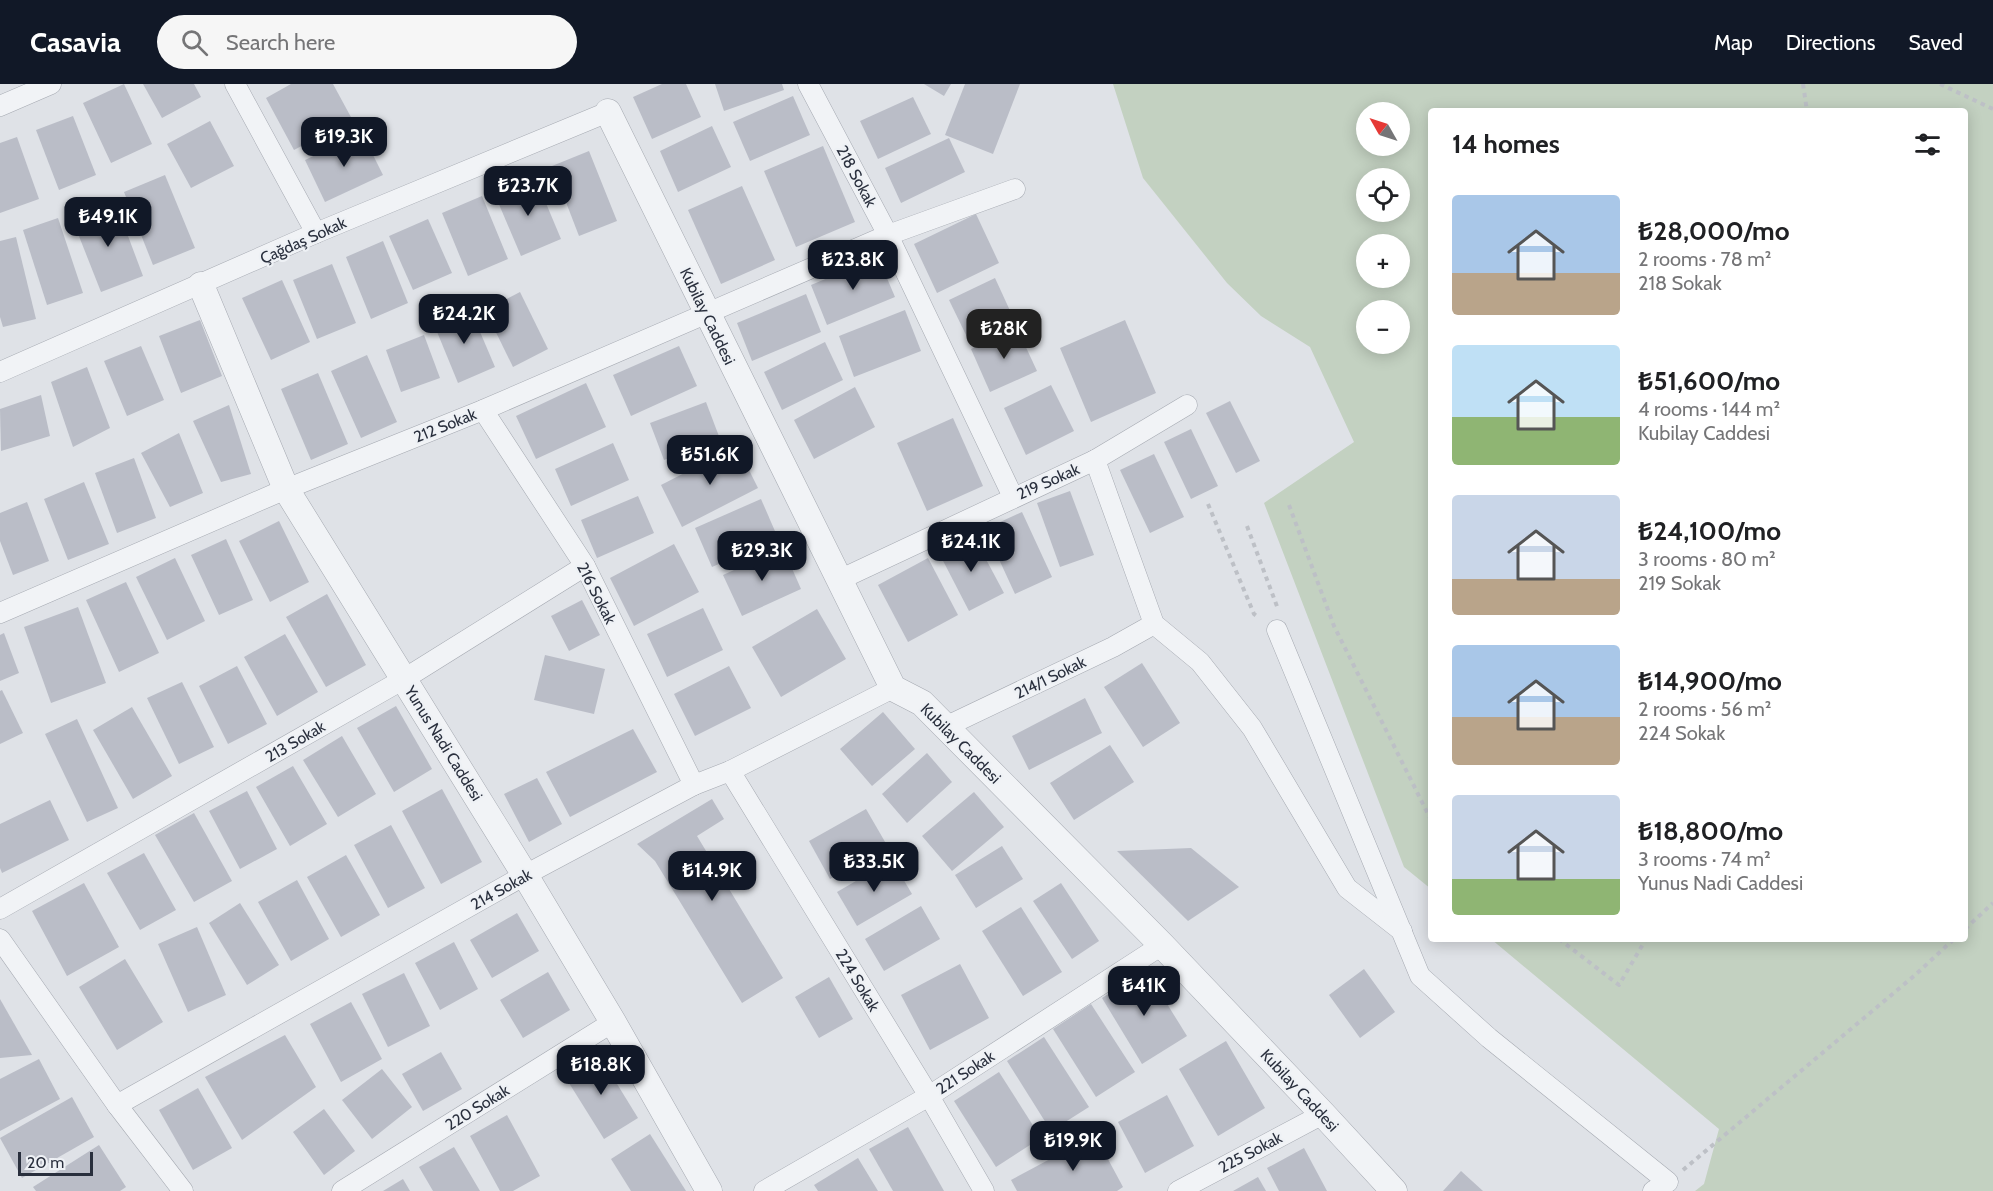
<!DOCTYPE html>
<meta charset="utf-8">
<style>
body{margin:0;font-family:Cabin,sans-serif;background:#f6f6f6;color:#202124;height:100vh;display:flex;flex-direction:column;font-size:22px;white-space:nowrap}
*{box-sizing:border-box;margin:0}
p{font-size:20px;color:#757577}
.icon{flex:none;width:33px;height:33px;fill:none;stroke:currentColor;stroke-width:2;stroke-linecap:round;stroke-linejoin:round}
.map{position:relative;flex:1;overflow:hidden}
.drawer{position:absolute;left:1428px;top:24px;width:540px;height:834px;display:flex;flex-direction:column;background:#fff;border-radius:6px;box-shadow:0 3px 15px #0003}
.drawer>*{flex:none}
.needle{width:39px;rotate:309deg}
.fabs{position:absolute;left:1356px;top:18px;display:grid;gap:12px}
.fabs a{display:grid;place-items:center;width:54px;height:54px;border-radius:50%;background:#fff;box-shadow:0 3px 15px #0003;font-size:30px}
.scale{position:absolute;left:18px;bottom:15px;width:75px;box-sizing:border-box;padding-left:6px;border:3px solid #292f3d;border-top:0;font-size:16px;line-height:21px;white-space:nowrap;color:#292f3d;-webkit-text-stroke:4px #eef1f5;paint-order:stroke}
.price{position:absolute;translate:-50% -51px;padding:0 14px;border-radius:12px;background:#111827;color:#fff;font-size:20px;line-height:39px;filter:drop-shadow(0 2px 3px #0008)}
.price::after{content:'';position:absolute;left:50%;top:36px;width:18px;height:14px;margin-left:-9px;background:inherit;clip-path:polygon(0 0,100% 0,50% 100%)}
.price.on{background:#222;color:#fff}
ul{padding:0;list-style:none}
li{display:flex;align-items:center;gap:18px;height:150px;padding:0 24px}
li span{display:grid;place-items:center;flex:none;width:168px;height:120px;border-radius:6px;color:#555}
li>.icon{margin-inline-start:auto}
span .icon{width:72px;height:72px;fill:#fffc;stroke-width:1}
li b{font-size:26px}
h2{display:flex;justify-content:space-between;align-items:center;height:72px;padding:0 24px;font-size:26px}
header{display:flex;align-items:center;gap:36px;box-sizing:border-box;height:84px;padding:0 30px;background:#111827;color:#fff}
header strong{font-size:28px}
nav{display:flex;gap:33px;margin-inline-start:auto;font-size:21px}
.search{width:420px;height:54px;background:#f6f6f6;display:flex;align-items:center;gap:15px;box-sizing:border-box;padding:0 21px;border-radius:33px;color:#757577;font-size:22px}
.map>svg:first-child{display:block}
</style>
<header>
<strong>Casavia</strong>
<div class="search"><svg class="icon" aria-label="search" viewBox="0 0 24 24"><circle cx="10" cy="10" r="6"/><path d="M15 15l6 6"/></svg>Search here</div>
<nav><a>Map</a><a>Directions</a><a>Saved</a></nav>
</header>
<div class="map">
<svg width="1993" height="1107" viewBox="0 0 1993 1107">
<rect width="100%" height="100%" fill="#dfe2e7"/>
<path fill="#c3d1c1" fill-rule="evenodd" d="M1113 0H1993V1107H1695L1704 1100 1719 1045 1491 855H1965V27H1431V805L1404 783 1264 419 1354 358 1310 263 1261 232 1227 199 1143 94ZM1366 28H1400V62H1366ZM1366 94H1400V128H1366ZM1366 160H1400V194H1366ZM1366 226H1400V260H1366Z"/>
<g fill="#babdc7">
<polygon points="124,0 152,60 111,79 83,19"/>
<polygon points="143,0 194,0 201,13 162,34"/>
<polygon points="291,0 333,0 352,35 294,66 266,14"/>
<polygon points="662,0 686,0 701,33 652,55 633,13"/>
<polygon points="715,0 782,0 784,6 724,27"/>
<polygon points="924,0 951,0 944,12"/>
<polygon points="965,0 1020,0 993,70 945,51"/>
<polygon points="793,12 810,51 750,77 733,38"/>
<polygon points="913,13 931,50 878,75 860,37"/>
<polygon points="73,32 96,91 59,106 36,46"/>
<polygon points="210,37 234,82 191,104 167,60"/>
<polygon points="712,42 731,83 678,108 660,67"/>
<polygon points="362,49 383,91 325,118 305,76"/>
<polygon points="17,53 39,115 0,129 0,59"/>
<polygon points="949,54 965,88 901,119 885,84"/>
<polygon points="823,62 855,138 796,163 764,87"/>
<polygon points="589,67 617,137 579,152 552,82"/>
<polygon points="165,91 195,164 153,181 124,108"/>
<polygon points="535,93 561,155 521,172 495,111"/>
<polygon points="742,102 775,176 721,200 688,126"/>
<polygon points="482,112 508,175 468,192 442,129"/>
<polygon points="116,120 143,192 101,208 73,137"/>
<polygon points="976,130 999,179 937,209 914,160"/>
<polygon points="58,134 83,209 47,221 23,146"/>
<polygon points="428,135 452,189 413,206 389,152"/>
<polygon points="16,153 36,235 3,243 0,233 0,157"/>
<polygon points="383,157 408,219 371,235 346,173"/>
<polygon points="878,173 895,213 827,241 811,201"/>
<polygon points="332,180 356,239 317,255 293,196"/>
<polygon points="995,194 1012,231 967,253 949,216"/>
<polygon points="282,196 310,258 271,276 242,214"/>
<polygon points="520,208 548,265 513,283 485,226"/>
<polygon points="806,210 821,248 752,277 737,239"/>
<polygon points="469,222 495,283 458,299 433,238"/>
<polygon points="905,226 921,267 854,293 839,252"/>
<polygon points="200,236 222,292 181,309 159,252"/>
<polygon points="1125,236 1156,309 1091,338 1060,264"/>
<polygon points="1017,244 1037,287 990,308 971,265"/>
<polygon points="424,251 440,294 401,308 386,266"/>
<polygon points="825,258 843,296 782,326 764,288"/>
<polygon points="141,262 164,316 127,332 104,277"/>
<polygon points="679,262 697,302 631,332 613,291"/>
<polygon points="367,271 397,338 361,354 331,287"/>
<polygon points="87,283 110,344 73,363 51,298"/>
<polygon points="318,289 348,360 311,376 281,305"/>
<polygon points="586,299 606,343 536,375 516,332"/>
<polygon points="1051,301 1074,347 1026,371 1004,324"/>
<polygon points="855,303 875,343 814,375 794,336"/>
<polygon points="41,311 50,352 1,367 0,325"/>
<polygon points="1230,317 1260,377 1236,389 1206,329"/>
<polygon points="706,318 720,355 664,376 650,339"/>
<polygon points="229,321 251,390 221,398 193,337"/>
<polygon points="953,334 983,402 927,427 897,359"/>
<polygon points="1191,345 1218,402 1191,415 1164,358"/>
<polygon points="179,349 203,409 170,423 141,369"/>
<polygon points="613,359 629,396 571,422 555,385"/>
<polygon points="737,362 758,404 682,443 661,401"/>
<polygon points="1154,370 1184,433 1150,449 1120,386"/>
<polygon points="134,374 156,434 117,449 95,389"/>
<polygon points="84,398 109,460 68,476 44,415"/>
<polygon points="1070,407 1094,471 1060,483 1037,419"/>
<polygon points="638,412 654,449 597,474 581,436"/>
<polygon points="761,415 778,454 712,483 695,444"/>
<polygon points="27,418 49,477 13,491 0,457 0,429"/>
<polygon points="1022,428 1052,493 1015,510 985,445"/>
<polygon points="279,437 309,498 270,518 239,457"/>
<polygon points="973,451 1004,509 969,527 939,469"/>
<polygon points="226,455 253,516 219,531 191,471"/>
<polygon points="674,460 699,508 634,542 610,494"/>
<polygon points="783,464 801,505 742,532 723,491"/>
<polygon points="175,474 205,537 167,556 136,493"/>
<polygon points="928,474 958,531 908,558 878,501"/>
<polygon points="126,498 159,569 119,588 86,516"/>
<polygon points="327,510 366,581 326,603 286,533"/>
<polygon points="582,516 600,551 569,567 551,532"/>
<polygon points="78,523 106,599 51,619 24,543"/>
<polygon points="703,524 723,566 667,593 647,550"/>
<polygon points="817,525 846,575 781,613 752,563"/>
<polygon points="4,549 19,589 0,597 0,551"/>
<polygon points="285,550 318,608 277,632 244,573"/>
<polygon points="545,571 605,585 594,630 534,616"/>
<polygon points="1142,579 1180,639 1143,663 1104,603"/>
<polygon points="237,582 267,640 228,660 199,602"/>
<polygon points="729,582 751,624 695,652 674,610"/>
<polygon points="182,598 214,663 179,680 147,614"/>
<polygon points="2,606 23,649 0,660 0,607"/>
<polygon points="1085,614 1102,649 1029,686 1012,652"/>
<polygon points="396,622 432,685 394,708 357,644"/>
<polygon points="132,623 172,692 133,715 93,646"/>
<polygon points="883,628 915,665 872,702 840,665"/>
<polygon points="77,635 118,724 87,738 45,650"/>
<polygon points="633,645 657,688 570,733 546,688"/>
<polygon points="342,652 376,710 338,733 303,676"/>
<polygon points="1110,661 1134,698 1074,736 1050,699"/>
<polygon points="927,669 952,698 907,739 882,710"/>
<polygon points="293,682 327,740 290,762 256,703"/>
<polygon points="537,694 562,740 529,758 504,710"/>
<polygon points="442,705 482,778 441,800 402,727"/>
<polygon points="247,707 277,765 240,785 209,727"/>
<polygon points="974,708 1004,743 952,787 922,752"/>
<polygon points="712,715 724,735 697,752 783,894 742,919 655,777 637,760"/>
<polygon points="50,716 69,756 2,789 0,784 0,740"/>
<polygon points="866,725 888,763 830,795 809,757"/>
<polygon points="194,729 232,797 194,818 155,751"/>
<polygon points="391,741 425,804 388,824 354,761"/>
<polygon points="1002,762 1023,795 976,824 955,791"/>
<polygon points="1191,764 1239,803 1188,837 1117,767"/>
<polygon points="144,769 176,826 140,846 107,789"/>
<polygon points="346,771 380,831 341,853 307,793"/>
<polygon points="892,776 912,810 857,842 837,808"/>
<polygon points="297,796 329,855 291,877 258,818"/>
<polygon points="84,799 119,863 67,892 32,827"/>
<polygon points="1061,799 1099,857 1072,875 1033,817"/>
<polygon points="240,819 279,881 247,901 209,839"/>
<polygon points="921,822 940,855 884,887 865,855"/>
<polygon points="1021,823 1062,888 1023,912 982,847"/>
<polygon points="517,829 539,867 492,894 470,856"/>
<polygon points="197,843 226,911 188,928 158,860"/>
<polygon points="454,858 478,905 440,926 415,879"/>
<polygon points="125,875 163,938 117,966 79,903"/>
<polygon points="960,880 989,934 930,966 901,911"/>
<polygon points="1364,885 1395,928 1360,954 1329,911"/>
<polygon points="1146,886 1187,952 1142,980 1102,914"/>
<polygon points="548,888 570,926 523,954 500,916"/>
<polygon points="404,889 430,942 388,963 362,910"/>
<polygon points="829,893 853,935 819,954 795,913"/>
<polygon points="0,915 32,971 0,974"/>
<polygon points="351,918 382,975 341,998 310,940"/>
<polygon points="1091,920 1135,988 1096,1013 1053,945"/>
<polygon points="285,951 316,1003 242,1056 205,993"/>
<polygon points="1044,953 1089,1023 1051,1047 1007,977"/>
<polygon points="1226,957 1265,1024 1218,1052 1179,985"/>
<polygon points="441,968 462,1005 423,1027 402,990"/>
<polygon points="598,969 638,1034 604,1055 564,991"/>
<polygon points="39,975 60,1015 0,1047 0,995"/>
<polygon points="382,985 412,1023 372,1055 342,1016"/>
<polygon points="999,988 1041,1054 996,1083 954,1017"/>
<polygon points="198,1004 232,1064 193,1086 159,1026"/>
<polygon points="1167,1011 1194,1062 1145,1089 1118,1038"/>
<polygon points="72,1013 94,1053 22,1094 0,1054"/>
<polygon points="324,1025 355,1067 324,1091 293,1048"/>
<polygon points="507,1031 540,1092 513,1107 500,1107 470,1052"/>
<polygon points="908,1043 944,1107 893,1107 869,1065"/>
<polygon points="650,1050 686,1107 631,1107 611,1075"/>
<polygon points="1095,1051 1123,1103 1117,1107 1017,1107 1011,1096"/>
<polygon points="99,1061 126,1103 120,1107 36,1107 33,1103"/>
<polygon points="454,1063 480,1107 433,1107 419,1083"/>
<polygon points="1304,1064 1327,1107 1279,1107 1267,1084"/>
<polygon points="858,1074 878,1107 818,1107 814,1101"/>
<polygon points="1461,1087 1483,1107 1443,1107"/>
<polygon points="1258,1093 1266,1107 1233,1107"/>
<polygon points="403,1095 410,1107 383,1107"/>
</g>
<g fill="none" stroke-linecap="round" stroke-linejoin="round">
<g stroke="#a5a9b1" stroke-width="21">
<g id="minor">
<polyline points="235,0 316,149"/>
<polyline points="808,0 888,151 1013,413"/>
<polyline points="0,22 51,0"/>
<polyline points="0,288 316,149 608,28"/>
<polyline points="483,326 585,482 694,701"/>
<polyline points="1095,376 1154,540 1200,578 1252,644 1347,804 1402,847"/>
<polyline points="839,496 1095,376 1187,321"/>
<polyline points="0,529 286,405 483,326 888,151 1015,105"/>
<polyline points="1277,546 1420,892 1489,954 1668,1098 1653,1107"/>
<polyline points="945,643 1113,563 1154,540"/>
<polyline points="730,687 929,1012 984,1107"/>
<polyline points="0,825 404,595 585,482"/>
<polyline points="0,855 117,1021 183,1107"/>
<polyline points="117,1021 525,791 694,701 730,687 893,604"/>
<polyline points="342,1107 613,938"/>
<polyline points="764,1107 929,1012 1162,861"/>
<polyline points="1178,1107 1323,1030"/>
</g>
</g>
<g stroke="#a5a9b1" stroke-width="27">
<g id="tertiary">
<polyline points="608,28 893,604 922,619 1162,861 1323,1030 1394,1107"/>
<polyline points="201,201 286,405 525,791 613,938 709,1107"/>
</g>
</g>
<g stroke="#bdc0c6" stroke-width="4" stroke-dasharray="4.5 4.5" stroke-linecap="butt">
<polyline points="1803,0 1807,27"/>
<polyline points="1940,0 1993,25"/>
<polyline points="1208,420 1254,530 1259,534"/>
<polyline points="1289,421 1334,542 1431,736"/>
<polyline points="1247,442 1278,525"/>
<polyline points="1965,845 1993,819"/>
<polyline points="1559,855 1619,901 1646,855"/>
<polyline points="1683,1086 1914,892 1954,855"/>
</g>
<use href="#minor" stroke="#f1f3f6" stroke-width="20"/>
<use href="#tertiary" stroke="#f1f3f6" stroke-width="26"/>
</g>
<g text-anchor="middle" stroke-width="4.5" stroke-linejoin="round" paint-order="stroke">
<g font-size="16" fill="#292f3d" stroke="#eef1f5">
<text transform="translate(857 92) rotate(62)" y="6">218 Sokak</text>
<text transform="translate(303 156) rotate(-24)" y="6">Çağdaş Sokak</text>
<text transform="translate(708 232) rotate(64)" y="6">Kubilay Caddesi</text>
<text transform="translate(445 341) rotate(-22)" y="6">212 Sokak</text>
<text transform="translate(1048 397) rotate(-24)" y="6">219 Sokak</text>
<text transform="translate(597 509) rotate(63)" y="6">216 Sokak</text>
<text transform="translate(1050 593) rotate(-26)" y="6">214/1 Sokak</text>
<text transform="translate(295 657) rotate(-30)" y="6">213 Sokak</text>
<text transform="translate(444 659) rotate(58)" y="6">Yunus Nadi Caddesi</text>
<text transform="translate(961 659) rotate(45)" y="6">Kubilay Caddesi</text>
<text transform="translate(501 805) rotate(-29)" y="6">214 Sokak</text>
<text transform="translate(858 896) rotate(59)" y="6">224 Sokak</text>
<text transform="translate(965 988) rotate(-33)" y="6">221 Sokak</text>
<text transform="translate(1300 1006) rotate(47)" y="6">Kubilay Caddesi</text>
<text transform="translate(477 1023) rotate(-32)" y="6">220 Sokak</text>
<text transform="translate(1250 1068) rotate(-28)" y="6">225 Sokak</text>
</g>
</g>
</svg>
<div class="fabs">
<a><svg class="needle" viewBox="-14 -14 28 28"><path d="M0-13l5 13h-10z" fill="#e53935"/><path d="M0 13l5-13h-10z" fill="#757577"/></svg></a>
<a><svg class="icon" aria-label="locate" viewBox="0 0 24 24"><circle cx="12" cy="12" r="6"/><path d="M12 2v4M12 18v4M2 12h4M18 12h4"/></svg></a>
<a>+</a>
<a>−</a>
</div>
<div class="scale">20 m</div>
<b class="price" style="left:344px;top:84px">₺19.3K</b>
<b class="price" style="left:528px;top:133px">₺23.7K</b>
<b class="price" style="left:108px;top:164px">₺49.1K</b>
<b class="price" style="left:853px;top:207px">₺23.8K</b>
<b class="price" style="left:464px;top:261px">₺24.2K</b>
<b class="price on" style="left:1004px;top:276px">₺28K</b>
<b class="price" style="left:710px;top:402px">₺51.6K</b>
<b class="price" style="left:971px;top:489px">₺24.1K</b>
<b class="price" style="left:762px;top:498px">₺29.3K</b>
<b class="price" style="left:874px;top:809px">₺33.5K</b>
<b class="price" style="left:712px;top:818px">₺14.9K</b>
<b class="price" style="left:1144px;top:933px">₺41K</b>
<b class="price" style="left:601px;top:1012px">₺18.8K</b>
<b class="price" style="left:1073px;top:1088px">₺19.9K</b>
<section class="drawer">
<h2>14 homes<svg class="icon" aria-label="filters" viewBox="0 0 24 24"><path d="M4 7h16M4 17h16"/><circle cx="9" cy="7" r="2"/><circle cx="15" cy="17" r="2"/></svg></h2>
<ul>
<li><span style="background:linear-gradient(#a9c7e8 65%,#b9a48a 0)"><svg class="icon" aria-label="home" viewBox="0 0 24 24"><path d="M3 11l9-7 9 7M6 9v11h12V9"/></svg></span><div><b>₺28,000/mo</b><p>2 rooms · 78 m²</p><p>218 Sokak</p></div></li>
<li><span style="background:linear-gradient(#bfe0f5 60%,#8fb573 0)"><svg class="icon" aria-label="home" viewBox="0 0 24 24"><path d="M3 11l9-7 9 7M6 9v11h12V9"/></svg></span><div><b>₺51,600/mo</b><p>4 rooms · 144 m²</p><p>Kubilay Caddesi</p></div></li>
<li><span style="background:linear-gradient(#c9d6e8 70%,#b9a48a 0)"><svg class="icon" aria-label="home" viewBox="0 0 24 24"><path d="M3 11l9-7 9 7M6 9v11h12V9"/></svg></span><div><b>₺24,100/mo</b><p>3 rooms · 80 m²</p><p>219 Sokak</p></div></li>
<li><span style="background:linear-gradient(#a9c7e8 60%,#b9a48a 0)"><svg class="icon" aria-label="home" viewBox="0 0 24 24"><path d="M3 11l9-7 9 7M6 9v11h12V9"/></svg></span><div><b>₺14,900/mo</b><p>2 rooms · 56 m²</p><p>224 Sokak</p></div></li>
<li><span style="background:linear-gradient(#c9d6e8 70%,#8fb573 0)"><svg class="icon" aria-label="home" viewBox="0 0 24 24"><path d="M3 11l9-7 9 7M6 9v11h12V9"/></svg></span><div><b>₺18,800/mo</b><p>3 rooms · 74 m²</p><p>Yunus Nadi Caddesi</p></div></li>
</ul>
</section>
</div>
